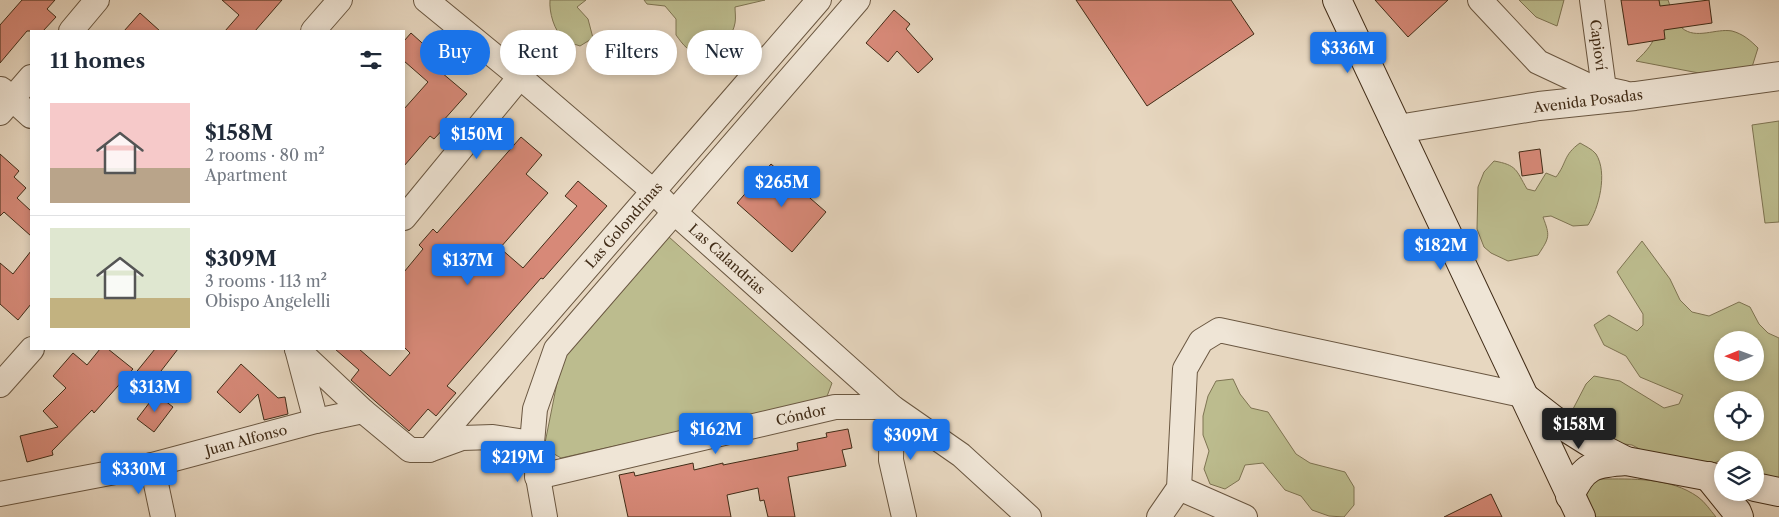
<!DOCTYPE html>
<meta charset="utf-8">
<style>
body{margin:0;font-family:"Libre Caslon Text",serif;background:#f6f6f7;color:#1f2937;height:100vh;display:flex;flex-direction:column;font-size:19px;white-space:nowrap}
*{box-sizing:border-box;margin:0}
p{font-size:16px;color:#747a83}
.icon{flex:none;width:28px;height:28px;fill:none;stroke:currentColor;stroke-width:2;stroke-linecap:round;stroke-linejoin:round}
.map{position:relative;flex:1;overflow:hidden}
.panel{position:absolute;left:30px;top:30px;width:375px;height:320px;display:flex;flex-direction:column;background:#fff;border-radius:0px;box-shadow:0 2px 8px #0003}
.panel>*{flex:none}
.banner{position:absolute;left:420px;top:30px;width:475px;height:45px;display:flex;gap:10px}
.needle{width:32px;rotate:269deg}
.tools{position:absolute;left:1714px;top:331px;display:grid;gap:10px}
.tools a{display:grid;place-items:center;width:50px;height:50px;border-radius:50%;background:#fff;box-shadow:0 2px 8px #0003;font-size:25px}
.price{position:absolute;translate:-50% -42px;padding:0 11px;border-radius:5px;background:#1a73e8;color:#fff;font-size:16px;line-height:32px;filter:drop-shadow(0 1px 2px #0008)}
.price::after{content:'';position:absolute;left:50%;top:30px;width:15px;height:11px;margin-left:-8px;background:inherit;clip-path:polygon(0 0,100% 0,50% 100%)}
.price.active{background:#222;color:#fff}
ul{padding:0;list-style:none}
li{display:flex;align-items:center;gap:15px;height:125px;padding:0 20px}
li+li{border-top:1px solid #e0e1e3}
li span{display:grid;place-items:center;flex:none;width:140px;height:100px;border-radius:0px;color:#555}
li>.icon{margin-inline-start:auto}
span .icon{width:60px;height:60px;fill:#fffc;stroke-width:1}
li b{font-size:21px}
h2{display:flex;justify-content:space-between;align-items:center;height:60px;padding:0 20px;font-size:21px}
.tag{padding:0 18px;border-radius:22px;background:#fff;box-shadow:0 2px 8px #0003;font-size:18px;line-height:45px}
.tag.active{background:#1a73e8;color:#fff}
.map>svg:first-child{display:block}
</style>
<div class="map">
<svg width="1779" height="517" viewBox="0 0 1779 517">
<rect width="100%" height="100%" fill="#e7d7c0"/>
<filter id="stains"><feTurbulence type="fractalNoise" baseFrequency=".004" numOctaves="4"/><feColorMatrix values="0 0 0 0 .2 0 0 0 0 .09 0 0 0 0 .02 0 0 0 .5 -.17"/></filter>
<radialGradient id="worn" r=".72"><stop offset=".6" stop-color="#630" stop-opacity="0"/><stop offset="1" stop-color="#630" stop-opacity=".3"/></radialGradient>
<g fill="#bcbc8e" stroke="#7e7452" fill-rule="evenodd">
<path d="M550 0H586L577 7 588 19 593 38 580 46C575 44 567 43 564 39 554 31 549 12 550 0Z"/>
<path d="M644 0H765L735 7C735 12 736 18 735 23 731 45 706 62 687 48 683 45 679 39 676 35V19L665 6 647 4Z"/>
<polygon points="1519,0 1564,0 1557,26 1536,17"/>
<path d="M1658 0H1668C1671 8 1675 22 1682 28 1696 40 1716 28 1732 31 1743 34 1750 40 1758 48L1752 67 1704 74 1636 61C1660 39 1657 31 1658 0Z"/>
<polygon points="1779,121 1779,222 1765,223 1752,125"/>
<path d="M1580 143C1585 146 1592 149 1596 154 1608 173 1599 208 1588 225L1573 226 1551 216 1543 217C1550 236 1550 237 1538 255L1508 261 1491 253 1484 247 1477 229 1478 187 1484 172 1494 161C1517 165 1516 170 1527 189L1535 191 1546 173 1556 177C1567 163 1563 155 1580 143Z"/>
<polygon points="669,237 832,383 826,399 561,458 544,448 563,353"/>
<path d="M1642 241 1670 279 1680 300 1692 312 1709 316 1739 302 1750 307 1759 324 1768 333 1779 338V493L1755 475V460H1722V462L1719 461 1695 472 1651 455 1632 445 1608 442 1597 435 1589 420 1573 409 1586 384 1594 376 1620 381 1664 408 1679 404 1683 395 1640 377 1626 356 1604 345 1594 325 1609 315 1637 331 1643 325V314L1617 272ZM1722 340H1755V372H1722ZM1722 400H1755V432H1722Z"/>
<polygon points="1233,379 1240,394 1251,408 1268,412 1296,454 1310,463 1345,472 1354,487 1354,505 1344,517 1329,516 1312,510 1301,496 1285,490 1263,463 1245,465 1239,480 1225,489 1210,484 1204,469 1209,451 1203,435 1203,416 1208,396 1216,381"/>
<path d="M1600 479C1632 479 1670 477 1698 497 1705 502 1710 510 1716 517H1596L1591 509 1585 490 1590 482Z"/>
</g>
<g fill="#d78978" stroke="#412c17">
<polygon points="22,0 55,0 47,9 56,17 43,31 27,31 0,63 0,25"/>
<polygon points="222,0 282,0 255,31 225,31 239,15"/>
<polygon points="1076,0 1231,0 1254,34 1147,106"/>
<polygon points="1375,0 1448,0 1408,37"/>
<polygon points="1621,0 1659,0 1660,6 1709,0 1712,23 1664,30 1665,39 1628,45"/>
<polygon points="894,10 910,24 906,29 933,59 918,73 897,51 888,62 866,43"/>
<polygon points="140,13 160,31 124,31"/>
<polygon points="411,33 441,60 435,67 467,94 442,122 446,126 434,139 430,136 404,166 404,109 428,82 404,61 404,41"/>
<polygon points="521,137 542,155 526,174 548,193 500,248 523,268 577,206 565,196 578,181 607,206 543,279 541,278 447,386 456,393 436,416 428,409 409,431 351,380 359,370 335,349 359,349 390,376 410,353 404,347 404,272 423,249 419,245 433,229 437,233"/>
<polygon points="1540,149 1543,173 1522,176 1519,152"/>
<polygon points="0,154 19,171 14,177 26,188 17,198 31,211 31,236 4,212 0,216"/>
<polygon points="771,164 826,212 792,252 737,203"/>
<polygon points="31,251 31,304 18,320 0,304 0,263 13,274"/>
<polygon points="100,349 108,349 133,369 94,413 92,410 52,451 53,455 27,462 20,436 58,427 43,411 66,388 53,376 73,353 87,365"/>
<polygon points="155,349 178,349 161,371 163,373 146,394 129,381"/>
<polygon points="241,364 278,398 285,397 288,414 264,420 258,394 240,413 217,392"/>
<polygon points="156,394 173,407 154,432 137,419"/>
<polygon points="848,429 852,448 842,450 846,466 788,477 795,517 768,517 764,500 760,501 758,488 727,495 731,517 628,517 619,475 634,472 635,476 693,463 694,470 723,463 723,465 798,450 797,443 827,437 826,433"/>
<polygon points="1491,494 1502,517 1444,517"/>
</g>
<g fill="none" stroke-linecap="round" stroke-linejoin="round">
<g stroke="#6a5741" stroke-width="26">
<g id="minor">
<polyline points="426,0 520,77 653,191 674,212 892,407 961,455 1029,517"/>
<polyline points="1480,0 1538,62 1587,85 1624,93"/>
<polyline points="1592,0 1604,89"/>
<polyline points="71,31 97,0"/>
<polyline points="313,31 340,0"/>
<polyline points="1,89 31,116"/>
<polyline points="0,113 31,77"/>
<polyline points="404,218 520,77"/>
<polyline points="297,349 363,411"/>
<polyline points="297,349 316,421"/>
<polyline points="0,385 32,349"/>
<polyline points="429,450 819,0"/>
<polyline points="152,465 163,517"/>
<polyline points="537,477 835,407 892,407 891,460 904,517"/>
<polyline points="1179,488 1245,517"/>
<polyline points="0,494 152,465 316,421 363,411 410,450 429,450 462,438 493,437 532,443"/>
<polyline points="545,517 532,443 535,409 556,349 858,0"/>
<polyline points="1159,517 1179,488 1185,369 1201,341 1219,330 1522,395"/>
</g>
</g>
<g stroke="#6a5741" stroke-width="30">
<polyline id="tertiary" points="1398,129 1539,106 1635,96 1779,76"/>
</g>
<g stroke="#412c17" stroke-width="30">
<g id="secondary">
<polyline points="1337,0 1581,517"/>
<polyline points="1527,399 1554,420 1589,442 1626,461 1722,479"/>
<polyline points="1708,476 1737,512 1739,517"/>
<polyline points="1755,487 1779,492"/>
<path d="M1570 496C1583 465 1595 463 1626 461"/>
</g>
</g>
<use href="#minor" stroke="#efe5d6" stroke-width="24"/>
<use href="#tertiary" stroke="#efe5d6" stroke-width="28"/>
<use href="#secondary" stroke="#efe5d6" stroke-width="28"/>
</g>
<g text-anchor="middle" stroke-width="4" stroke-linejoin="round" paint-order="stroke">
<g font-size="14" fill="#412c17" stroke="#efe5d6">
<text transform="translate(1598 45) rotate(83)" y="5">Capioví</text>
<text transform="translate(1588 101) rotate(-7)" y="5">Avenida Posadas</text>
<text transform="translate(624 225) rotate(-49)" y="5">Las Golondrinas</text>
<text transform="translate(727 259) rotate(42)" y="5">Las Calandrias</text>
<text transform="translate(801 415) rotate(-13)" y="5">Cóndor</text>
<text transform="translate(246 440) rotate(-15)" y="5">Juan Alfonso</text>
</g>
</g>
<rect width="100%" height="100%" filter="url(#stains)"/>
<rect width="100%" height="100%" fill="url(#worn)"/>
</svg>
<div class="tools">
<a><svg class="needle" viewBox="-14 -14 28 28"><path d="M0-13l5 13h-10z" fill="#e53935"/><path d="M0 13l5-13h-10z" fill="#747a83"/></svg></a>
<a><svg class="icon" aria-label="locate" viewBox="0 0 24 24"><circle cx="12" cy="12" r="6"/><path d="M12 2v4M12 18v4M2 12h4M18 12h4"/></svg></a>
<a><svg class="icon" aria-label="layers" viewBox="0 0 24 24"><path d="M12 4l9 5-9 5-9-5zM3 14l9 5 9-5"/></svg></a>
</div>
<b class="price" style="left:1348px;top:74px">$336M</b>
<b class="price" style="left:477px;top:160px">$150M</b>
<b class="price" style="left:782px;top:208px">$265M</b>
<b class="price" style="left:1441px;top:271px">$182M</b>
<b class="price" style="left:468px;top:286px">$137M</b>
<b class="price" style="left:155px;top:413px">$313M</b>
<b class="price active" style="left:1579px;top:450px">$158M</b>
<b class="price" style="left:716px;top:455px">$162M</b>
<b class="price" style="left:911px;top:461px">$309M</b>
<b class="price" style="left:518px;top:483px">$219M</b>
<b class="price" style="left:139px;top:495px">$330M</b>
<div class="banner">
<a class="tag active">Buy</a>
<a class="tag">Rent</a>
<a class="tag">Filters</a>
<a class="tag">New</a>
</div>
<section class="panel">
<h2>11 homes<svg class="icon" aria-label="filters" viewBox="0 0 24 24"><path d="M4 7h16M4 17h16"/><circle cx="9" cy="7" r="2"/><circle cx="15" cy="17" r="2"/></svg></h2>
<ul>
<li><span style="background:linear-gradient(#f6c9c9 65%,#b9a48a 0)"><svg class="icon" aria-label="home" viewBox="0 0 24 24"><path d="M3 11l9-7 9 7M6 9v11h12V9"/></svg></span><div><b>$158M</b><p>2 rooms · 80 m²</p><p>Apartment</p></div></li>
<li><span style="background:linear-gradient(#dfe7d0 70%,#c2b280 0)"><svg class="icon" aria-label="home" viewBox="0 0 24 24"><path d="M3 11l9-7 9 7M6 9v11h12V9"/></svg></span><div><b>$309M</b><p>3 rooms · 113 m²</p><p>Obispo Angelelli</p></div></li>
</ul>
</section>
</div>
